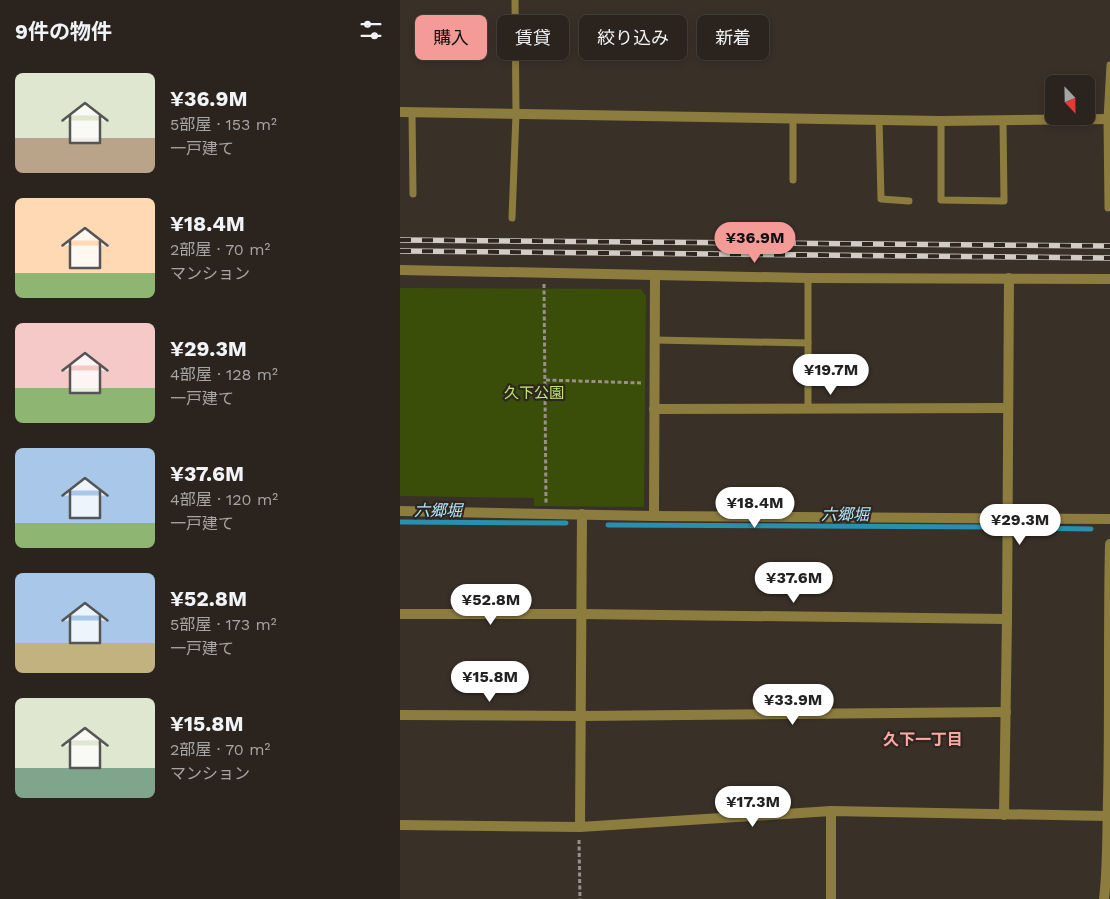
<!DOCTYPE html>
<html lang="ja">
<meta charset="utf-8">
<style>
body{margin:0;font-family:"Work Sans","Noto Sans JP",sans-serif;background:#37302b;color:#f1f3f6;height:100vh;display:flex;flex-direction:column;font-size:19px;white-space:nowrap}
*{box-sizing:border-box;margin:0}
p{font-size:16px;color:#a6a4a4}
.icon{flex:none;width:28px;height:28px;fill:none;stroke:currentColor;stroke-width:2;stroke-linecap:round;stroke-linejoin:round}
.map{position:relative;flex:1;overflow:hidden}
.sheet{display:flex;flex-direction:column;background:#2b241e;width:400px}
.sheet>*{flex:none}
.banner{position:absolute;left:15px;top:15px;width:475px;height:45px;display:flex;gap:10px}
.needle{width:32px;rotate:158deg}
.tools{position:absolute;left:645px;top:75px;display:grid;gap:10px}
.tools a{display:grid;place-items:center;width:50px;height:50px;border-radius:8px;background:#2b241e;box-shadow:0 2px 8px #0003,0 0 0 1px #47413c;font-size:25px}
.price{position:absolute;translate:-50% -42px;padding:0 11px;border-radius:18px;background:#fff;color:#222;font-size:16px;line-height:32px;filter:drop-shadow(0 1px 2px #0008)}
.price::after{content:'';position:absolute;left:50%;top:30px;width:15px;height:11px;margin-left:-8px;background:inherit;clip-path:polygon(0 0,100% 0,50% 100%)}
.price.current{background:#f59b97;color:#111}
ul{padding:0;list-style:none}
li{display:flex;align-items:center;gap:15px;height:125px;padding:0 15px}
li span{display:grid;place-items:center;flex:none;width:140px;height:100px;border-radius:8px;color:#555}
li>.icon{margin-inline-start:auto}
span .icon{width:60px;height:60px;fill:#fffc;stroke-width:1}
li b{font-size:21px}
h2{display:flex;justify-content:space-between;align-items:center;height:60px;padding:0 15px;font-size:21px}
.pill{padding:0 18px;border-radius:8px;background:#2b241e;box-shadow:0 2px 8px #0003,0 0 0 1px #47413c;font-size:18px;line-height:45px}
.pill.current{background:#f59b97;color:#111}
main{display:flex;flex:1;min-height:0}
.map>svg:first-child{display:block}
</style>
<main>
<section class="sheet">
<h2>9件の物件<svg class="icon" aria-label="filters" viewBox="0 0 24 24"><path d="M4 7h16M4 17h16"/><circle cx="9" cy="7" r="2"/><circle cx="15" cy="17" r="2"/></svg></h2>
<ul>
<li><span style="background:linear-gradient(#dfe7d0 65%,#b9a48a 0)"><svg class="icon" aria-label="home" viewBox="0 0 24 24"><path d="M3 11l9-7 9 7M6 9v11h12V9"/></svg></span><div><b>¥36.9M</b><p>5部屋 · 153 m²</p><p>一戸建て</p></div></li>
<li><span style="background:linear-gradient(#ffd9b3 75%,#8fb573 0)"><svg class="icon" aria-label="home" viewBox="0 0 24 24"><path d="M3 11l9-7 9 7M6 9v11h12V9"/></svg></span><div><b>¥18.4M</b><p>2部屋 · 70 m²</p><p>マンション</p></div></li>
<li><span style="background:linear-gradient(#f6c9c9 65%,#8fb573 0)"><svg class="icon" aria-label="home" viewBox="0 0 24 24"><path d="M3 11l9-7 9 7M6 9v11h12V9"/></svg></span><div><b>¥29.3M</b><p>4部屋 · 128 m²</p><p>一戸建て</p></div></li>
<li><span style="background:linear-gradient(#a9c7e8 75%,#8fb573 0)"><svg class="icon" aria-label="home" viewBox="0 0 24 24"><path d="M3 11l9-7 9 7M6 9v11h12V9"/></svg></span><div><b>¥37.6M</b><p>4部屋 · 120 m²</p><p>一戸建て</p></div></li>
<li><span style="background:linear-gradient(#a9c7e8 70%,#c2b280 0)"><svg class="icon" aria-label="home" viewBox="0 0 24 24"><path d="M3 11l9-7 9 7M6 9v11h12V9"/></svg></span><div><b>¥52.8M</b><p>5部屋 · 173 m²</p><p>一戸建て</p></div></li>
<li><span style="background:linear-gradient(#dfe7d0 70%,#7fa58c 0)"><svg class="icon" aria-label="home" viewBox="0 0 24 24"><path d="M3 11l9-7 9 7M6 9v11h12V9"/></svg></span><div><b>¥15.8M</b><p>2部屋 · 70 m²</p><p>マンション</p></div></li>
</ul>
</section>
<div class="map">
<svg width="710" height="899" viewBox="0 0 710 899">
<rect width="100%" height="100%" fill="#393028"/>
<polygon fill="#3a4e09" points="0,288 241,289 246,296 244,507 134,506 134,498 0,496"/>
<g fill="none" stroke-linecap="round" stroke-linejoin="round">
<g stroke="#288faf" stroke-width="5">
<polyline points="0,522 166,523"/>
<polyline points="208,525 593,527"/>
<polyline points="622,528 691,529"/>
</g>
<g stroke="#98908a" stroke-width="3" stroke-dasharray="4 2.5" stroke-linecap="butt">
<polyline points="144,284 146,503"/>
<polyline points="146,380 242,383"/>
<polyline points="179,840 180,899"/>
</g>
<g stroke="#8c7d3e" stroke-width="7">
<polyline points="12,112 13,194"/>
<polyline points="479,119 481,199 509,201"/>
<polyline points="541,121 541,200 604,201 603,121"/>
<polyline points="393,180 393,118"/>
<polyline points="708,208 707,119 710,65"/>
<polyline points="112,218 116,114 115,0"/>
<polyline points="254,340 408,343"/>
<polyline points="408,408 408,278"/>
</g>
<g stroke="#8c7d3e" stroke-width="10">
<polyline points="0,112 541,121 710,119"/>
<polyline points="0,270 408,278 710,279"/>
<polyline points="254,409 608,408"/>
<polyline points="0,511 254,516 710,519"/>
<polyline points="254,516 255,275"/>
<polyline points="0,614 181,614 607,619"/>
<polyline points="0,715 181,716 606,712"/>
<polyline points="431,811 431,899"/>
<polyline points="604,815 607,619 609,278"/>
<polyline points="0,825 180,827 431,811 707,816"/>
<polyline points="180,827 182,514"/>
<path d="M704 899C708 866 707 833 708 800 710 714 708 629 710 544"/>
</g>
<g stroke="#d2cbc6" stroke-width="5.5">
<g id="rail">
<polyline points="0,240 710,246"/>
<polyline points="0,251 710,258"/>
</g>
</g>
<use href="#rail" stroke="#2f261f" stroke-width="4" stroke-dasharray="11" stroke-linecap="butt"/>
</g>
<g text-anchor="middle" stroke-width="4.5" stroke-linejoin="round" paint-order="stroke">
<g font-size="15" fill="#c0ea6f" stroke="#2f261f">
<text x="134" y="398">久下公園</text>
</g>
<g font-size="16" font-style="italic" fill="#b1e8fe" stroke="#2f261f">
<text x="38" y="516">六郷堀</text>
<text x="445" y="520">六郷堀</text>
</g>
<g font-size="16" font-weight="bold" fill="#fca8a3" stroke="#2f261f">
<text x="523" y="745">久下一丁目</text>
</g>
</g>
</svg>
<div class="tools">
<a><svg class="needle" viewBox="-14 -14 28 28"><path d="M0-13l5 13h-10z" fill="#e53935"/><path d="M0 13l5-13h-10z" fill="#a6a4a4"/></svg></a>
</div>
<b class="price current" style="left:355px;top:264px">¥36.9M</b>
<b class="price" style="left:431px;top:396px">¥19.7M</b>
<b class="price" style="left:355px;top:529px">¥18.4M</b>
<b class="price" style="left:620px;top:546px">¥29.3M</b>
<b class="price" style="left:394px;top:604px">¥37.6M</b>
<b class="price" style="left:91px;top:626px">¥52.8M</b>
<b class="price" style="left:90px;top:703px">¥15.8M</b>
<b class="price" style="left:393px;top:726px">¥33.9M</b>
<b class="price" style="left:353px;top:828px">¥17.3M</b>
<div class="banner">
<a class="pill current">購入</a>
<a class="pill">賃貸</a>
<a class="pill">絞り込み</a>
<a class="pill">新着</a>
</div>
</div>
</main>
